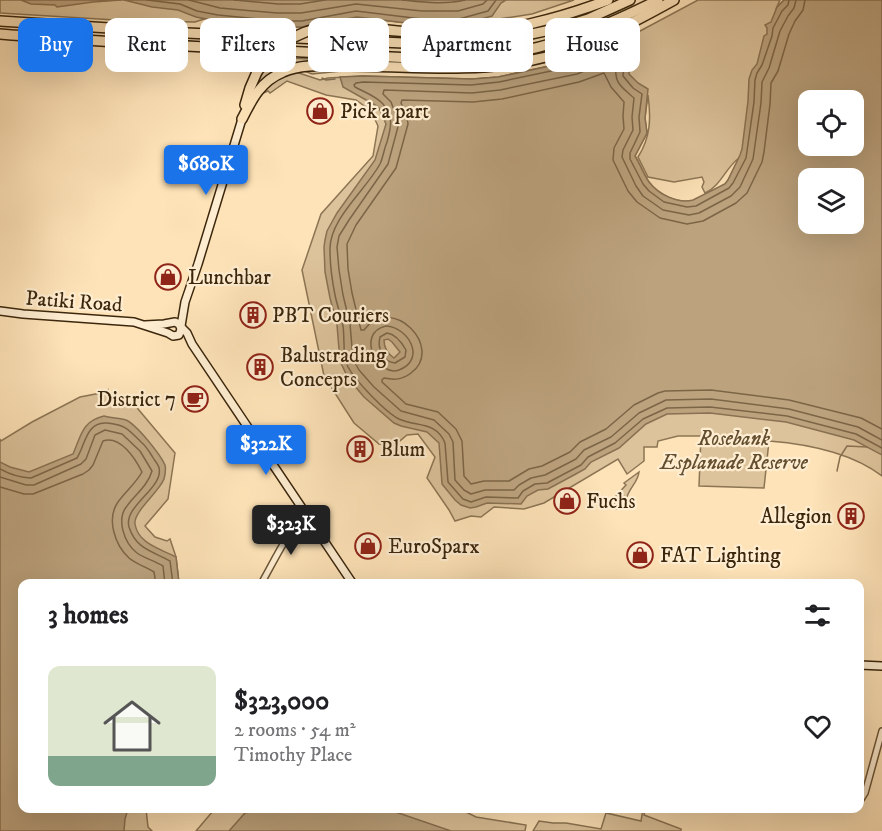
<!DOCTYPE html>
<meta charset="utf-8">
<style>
body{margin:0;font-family:"IM FELL DW Pica",serif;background:#f6f6f6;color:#202124;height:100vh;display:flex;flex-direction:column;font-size:22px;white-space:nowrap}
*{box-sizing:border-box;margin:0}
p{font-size:20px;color:#757577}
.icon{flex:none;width:33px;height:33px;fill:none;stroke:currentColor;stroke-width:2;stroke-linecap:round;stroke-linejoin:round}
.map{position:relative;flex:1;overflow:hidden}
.side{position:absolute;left:18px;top:579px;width:846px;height:234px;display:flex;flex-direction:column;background:#fff;border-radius:12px;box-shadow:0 6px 24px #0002}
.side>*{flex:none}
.banner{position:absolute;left:18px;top:18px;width:846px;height:54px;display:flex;gap:12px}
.fabs{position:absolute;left:798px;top:90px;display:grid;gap:12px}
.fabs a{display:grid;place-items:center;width:66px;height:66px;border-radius:12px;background:#fff;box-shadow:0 6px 24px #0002;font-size:30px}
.price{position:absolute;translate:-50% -51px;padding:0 14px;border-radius:6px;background:#1a73e8;color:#fff;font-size:20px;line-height:39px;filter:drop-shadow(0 2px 3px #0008)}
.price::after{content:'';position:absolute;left:50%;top:36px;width:18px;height:14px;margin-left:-9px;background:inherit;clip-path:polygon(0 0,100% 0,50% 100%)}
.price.current{background:#222;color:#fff}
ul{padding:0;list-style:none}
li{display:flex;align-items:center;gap:18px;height:150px;padding:0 30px}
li+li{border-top:2px solid #e0e0e0}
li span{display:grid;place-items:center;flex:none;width:168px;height:120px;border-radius:12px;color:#555}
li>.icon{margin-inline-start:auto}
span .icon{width:72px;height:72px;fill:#fffc;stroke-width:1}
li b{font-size:26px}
h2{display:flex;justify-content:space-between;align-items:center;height:72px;padding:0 30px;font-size:26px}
.tag{padding:0 21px;border-radius:12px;background:#fff;box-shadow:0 6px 24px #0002;font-size:21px;line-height:54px}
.tag.current{background:#1a73e8;color:#fff}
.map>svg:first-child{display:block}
</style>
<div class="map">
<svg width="882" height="831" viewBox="0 0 882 831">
<rect width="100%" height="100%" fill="#fee3b8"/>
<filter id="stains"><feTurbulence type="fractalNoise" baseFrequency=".00333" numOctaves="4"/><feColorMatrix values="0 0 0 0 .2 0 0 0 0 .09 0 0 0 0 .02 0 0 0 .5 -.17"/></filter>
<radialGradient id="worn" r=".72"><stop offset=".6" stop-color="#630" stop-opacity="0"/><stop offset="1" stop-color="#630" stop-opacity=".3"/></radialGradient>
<g fill="#ddc39b" stroke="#8c7554" stroke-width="1.5" fill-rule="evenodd">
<polygon points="0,0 574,0 532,14 460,25 423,25 357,17 303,27 277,27 217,21 207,18 195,22 132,21 0,13"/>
<path d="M698 0H780L776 9 784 0H882V476C852 453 807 444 769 441L764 488 699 486 701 436H678L658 441 657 447H644V461L627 474 618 459 544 503 524 509 494 507 481 517 471 516 455 521 449 510 427 478 435 457 418 434 407 435 395 445 379 444 354 423 324 376 302 270 321 214 373 156 378 126 371 111 356 100 326 95 287 81 270 93 268 91 261 94 248 86 255 65 260 61 264 66 272 65V63L282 64 296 72 320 80 328 78 363 76 472 79 498 77 573 61 627 38ZM648 95C651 117 651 137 638 157L648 177 674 182 702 177 704 182 702 187 705 193C721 186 726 167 739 158L728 180 725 184 693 201C678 203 658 195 649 182 644 175 640 164 635 156L647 133 645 118ZM808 100H854V146H808ZM808 178H854V224H808Z"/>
<polygon points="244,56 360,61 361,69 312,74 276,60"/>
<polygon points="108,390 109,400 133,403 175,453 168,499 145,526 155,537 167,541 170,539 176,557 179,583 22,584 22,808 146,809 148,827 152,831 0,831 0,439 1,441 32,422 80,397 106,392"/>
<path d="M639 472C638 482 630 487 627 497L623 496 621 509H616L614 498 626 485 624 483Z"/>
<polygon points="210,808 460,809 476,817 526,825 525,831 196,831 213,811"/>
<polygon points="643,809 645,809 644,815 681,829 681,831 533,831 539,821 553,823 566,823 601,829 606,813 641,821"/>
</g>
<g fill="#bca37e" stroke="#897151" stroke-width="1.5" fill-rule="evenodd">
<polygon points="21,0 121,0 93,2 57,7 55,5 31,4"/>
<polygon points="124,0 506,0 501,3 492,16 460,25 423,25 357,17 303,27 277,27 217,21 196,17 178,10 152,7"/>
<path d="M784 0H882V455L854 440 786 422 710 413 667 414 646 424 619 448 591 462 585 469 574 475 548 489 538 490 527 496 521 504 487 503 476 507 470 508 461 505 455 500 442 484 439 443 427 432 401 426 394 423 364 397 348 378 340 361 337 325 330 298 325 272 324 247 325 240 327 231 337 213 375 160 386 124 379 108 375 105 343 87 340 77 363 76 472 79 498 77 573 61 627 38 630 39 632 43 629 74 638 83 648 89 645 118 647 133 635 156C640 164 644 175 649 182 659 195 678 204 693 200L725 184 728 180 740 155 742 149 748 101 749 79 752 70 757 64 764 36 767 34V28L765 25 771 22 777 7ZM808 100H854V146H808ZM808 178H854V224H808ZM388 339 392 342 400 352 394 358C388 354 384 347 384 340Z"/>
<path d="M104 416C111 418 120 418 126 420 137 425 160 454 165 465 166 469 165 475 164 479 159 492 133 512 135 524 138 544 161 549 176 557L179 583 22 584V808L128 809 125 819 124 831H0V462L10 467 29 472 73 454C81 436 82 421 104 416Z"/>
<polygon points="255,809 338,808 343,810 387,809 451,831 229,831 245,813"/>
</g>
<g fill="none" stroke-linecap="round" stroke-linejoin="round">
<g stroke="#7c6546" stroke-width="1.5">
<polyline points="147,0 180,4 197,11 218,15 277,21 302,21 356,11 422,19 459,19 488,11 496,0"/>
<polyline points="189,0 220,8 277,13 301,13 356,4 422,11 458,11 483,4 487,0"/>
<polyline points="234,0 278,4 300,4 325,0"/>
<path d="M402 0C422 2 445 5 465 0"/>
<path d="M789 0 788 5 782 11 773 28 772 36 762 65 757 73 755 80 754 102 746 158 733 183 729 188 696 206 687 207 664 202 649 191 643 184 630 159V153L640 132 639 117 642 94 633 88 623 76 625 50 623 47 575 66 499 82 471 85 363 82 356 83 354 85 355 87C364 92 376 96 383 104 394 118 391 127 387 142 384 149 383 158 380 164 366 190 329 219 330 250 330 265 332 280 335 295 337 305 341 316 343 326 345 339 342 355 348 367 355 380 385 412 399 419 416 427 436 421 445 443L448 482 463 499 471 502 486 497 518 498 523 491 535 484 547 483 581 465 588 457 615 443 643 419 667 408 710 407 787 416 856 434 882 448"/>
<path d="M796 0 794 8 788 16 780 31 769 68 762 82 761 103 753 159 740 187 731 196 699 213 689 215 663 210 643 196 636 186 622 157 623 150 633 130 632 117 634 98C619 85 614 83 616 62L614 59 577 74 500 90 472 93 384 90 383 94 391 102 399 123 388 164 349 220 339 236 337 247 339 270 343 295 350 324 353 359 359 370 374 387 401 411 434 420 449 434 453 442 455 480 464 490 471 494 485 490H514L519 485 531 478 545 475 576 459 584 450 611 437 639 413 666 400 711 399 789 409 858 427 882 440"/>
<path d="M805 0 803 10 795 21 789 34 778 71 771 83 770 104 764 152 762 162 747 193 736 203 703 221 687 224 660 218 637 202 628 191 613 160 614 148 624 129 623 116 624 102 611 87 604 73 579 82 502 99 473 102 402 100 401 103 407 117 408 124 396 168 356 225 347 244 348 269 352 293 361 330H364C392 293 445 348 411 373 402 380 394 380 384 378L382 380V382L406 404 438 412 456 429 462 441 464 476 471 484 484 481H509L529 469 542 466 570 452 580 442 606 429 634 405 658 393 665 391 711 390 789 400 861 418 882 429"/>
<path d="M386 326C408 327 427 359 399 370 378 378 355 333 386 326Z"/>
<path d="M387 333C395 334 402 343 406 350L405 357 395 363C383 362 377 348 380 337Z"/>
<path d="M0 469C9 474 21 478 31 478L77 458C85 446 86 421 107 423 126 425 128 429 141 442 146 446 149 451 152 456 154 460 159 465 159 468 164 488 123 506 129 527 136 549 152 551 170 561L173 584"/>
<path d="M0 477 26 485H34L81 464 86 459 95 435 105 430 122 434 140 451 152 471C148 485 136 494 127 506 116 519 124 543 137 553 144 558 155 561 163 566L165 584"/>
<path d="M0 487 24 494H33L83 474 89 470 93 465 103 441C120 435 135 458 142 472 136 483 126 491 118 502 106 519 115 545 129 558 136 564 146 567 154 572L156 584"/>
</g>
<g stroke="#897151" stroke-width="1.5">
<polyline points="322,78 326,80 335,79"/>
<polyline points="837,471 840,457 847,446 867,447"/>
</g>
<g stroke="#6c5638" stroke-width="8">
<g id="minor">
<path d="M261 584C271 567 292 523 306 514"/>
<polyline points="860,801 865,793 882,731"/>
</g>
</g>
<g stroke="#3c270d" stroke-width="10">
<g id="secondary">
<polyline points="0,311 23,314 134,322 168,333 173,336 179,335 181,329 179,324 175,322 164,324 145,325"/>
<polyline points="181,326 185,302 198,264 242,119"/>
<polyline points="181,327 187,333 192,344 353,584"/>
<polyline points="860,665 882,666"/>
</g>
</g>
<g stroke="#3c270d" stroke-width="12">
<g id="motorway">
<polyline points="0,21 187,33 446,45 494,42 555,29 588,19 630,0"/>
<path d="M349 26C383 29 417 35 450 34 501 34 561 18 608 0"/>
<path d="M0 34C101 42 203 47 304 52 376 55 450 65 522 51 570 41 614 22 658 0"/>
<polyline points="245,105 250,88 257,72"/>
<path d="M242 119C252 99 261 81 283 72 303 63 328 66 350 66 410 66 469 73 528 61 581 51 627 26 674 0"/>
</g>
</g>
<use href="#minor" stroke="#feedd1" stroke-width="5"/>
<use href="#secondary" stroke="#feedd1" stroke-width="7"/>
<use href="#motorway" stroke="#fee3b8" stroke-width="9"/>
<g stroke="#3c270d" stroke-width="12" stroke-linecap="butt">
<path id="motorway-bridge" d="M257 72C279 39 309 24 349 26"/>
</g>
<use href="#motorway-bridge" stroke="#fee3b8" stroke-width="9"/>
</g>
<defs>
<g id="shop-ring" transform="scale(1.35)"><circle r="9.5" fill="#feedd1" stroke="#8f2418" stroke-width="1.5"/><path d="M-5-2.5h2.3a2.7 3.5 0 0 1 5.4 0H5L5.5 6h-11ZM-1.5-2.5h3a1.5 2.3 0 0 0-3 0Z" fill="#8f2418"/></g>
<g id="building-ring" transform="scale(1.35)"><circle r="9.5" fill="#feedd1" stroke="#8f2418" stroke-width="1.5"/><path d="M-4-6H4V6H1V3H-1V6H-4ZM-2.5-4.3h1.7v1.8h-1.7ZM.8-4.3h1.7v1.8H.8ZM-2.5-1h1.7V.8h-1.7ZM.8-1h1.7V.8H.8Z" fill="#8f2418"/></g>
<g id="cafe-ring" transform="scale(1.35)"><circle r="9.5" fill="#feedd1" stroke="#8f2418" stroke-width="1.5"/><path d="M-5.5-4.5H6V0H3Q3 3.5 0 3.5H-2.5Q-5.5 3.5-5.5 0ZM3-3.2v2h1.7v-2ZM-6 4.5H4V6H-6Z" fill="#8f2418"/></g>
</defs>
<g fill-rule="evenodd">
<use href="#shop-ring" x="320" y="111"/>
<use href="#shop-ring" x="168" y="277"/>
<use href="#building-ring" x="253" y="315"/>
<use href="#building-ring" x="260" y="367"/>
<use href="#cafe-ring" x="195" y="399"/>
<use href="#building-ring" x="360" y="449"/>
<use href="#shop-ring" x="567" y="501"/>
<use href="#building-ring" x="851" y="516"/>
<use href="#shop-ring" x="368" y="546"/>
<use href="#shop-ring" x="640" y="555"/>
</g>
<g text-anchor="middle" stroke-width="4.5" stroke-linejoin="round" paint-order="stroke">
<g font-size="21" fill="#3c270d" stroke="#feedd1" text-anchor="start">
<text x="340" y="118">Pick a part</text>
<text x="188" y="284">Lunchbar</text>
<text x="272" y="322">PBT Couriers</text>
<text x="280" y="362">Balustrading<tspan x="280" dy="24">Concepts</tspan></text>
<text x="176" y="406" text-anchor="end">District 7</text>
<text x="380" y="456">Blum</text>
<text x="586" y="508">Fuchs</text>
<text x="832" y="523" text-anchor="end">Allegion</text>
<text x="388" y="553">EuroSparx</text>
<text x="660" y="562">FAT Lighting</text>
</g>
<g font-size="21" fill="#3c270d" stroke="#feedd1">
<text transform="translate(74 301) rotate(4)" y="7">Patiki Road</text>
</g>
<g font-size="21" font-style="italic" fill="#644e30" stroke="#feedd1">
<text x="734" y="445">Rosebank<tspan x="734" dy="24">Esplanade Reserve</tspan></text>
</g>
</g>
<rect width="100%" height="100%" filter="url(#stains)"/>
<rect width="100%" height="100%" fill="url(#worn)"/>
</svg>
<div class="fabs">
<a><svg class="icon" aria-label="locate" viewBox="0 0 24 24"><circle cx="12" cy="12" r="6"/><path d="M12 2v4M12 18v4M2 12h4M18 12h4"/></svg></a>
<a><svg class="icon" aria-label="layers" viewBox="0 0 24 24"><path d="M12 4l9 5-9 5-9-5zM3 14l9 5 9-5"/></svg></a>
</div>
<b class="price" style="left:206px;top:196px">$680K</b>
<b class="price" style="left:266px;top:476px">$322K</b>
<b class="price current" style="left:291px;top:556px">$323K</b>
<div class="banner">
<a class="tag current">Buy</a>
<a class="tag">Rent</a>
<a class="tag">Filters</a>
<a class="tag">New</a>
<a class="tag">Apartment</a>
<a class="tag">House</a>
</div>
<section class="side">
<h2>3 homes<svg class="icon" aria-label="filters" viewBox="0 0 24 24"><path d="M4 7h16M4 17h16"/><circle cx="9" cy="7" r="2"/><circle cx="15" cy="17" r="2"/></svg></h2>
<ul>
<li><span style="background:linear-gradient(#dfe7d0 75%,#7fa58c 0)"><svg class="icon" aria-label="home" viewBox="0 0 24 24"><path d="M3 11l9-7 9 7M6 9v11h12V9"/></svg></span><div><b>$323,000</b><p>2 rooms · 54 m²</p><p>Timothy Place</p></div><svg class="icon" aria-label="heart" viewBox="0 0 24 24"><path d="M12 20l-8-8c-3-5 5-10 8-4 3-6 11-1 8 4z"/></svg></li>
</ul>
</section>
</div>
